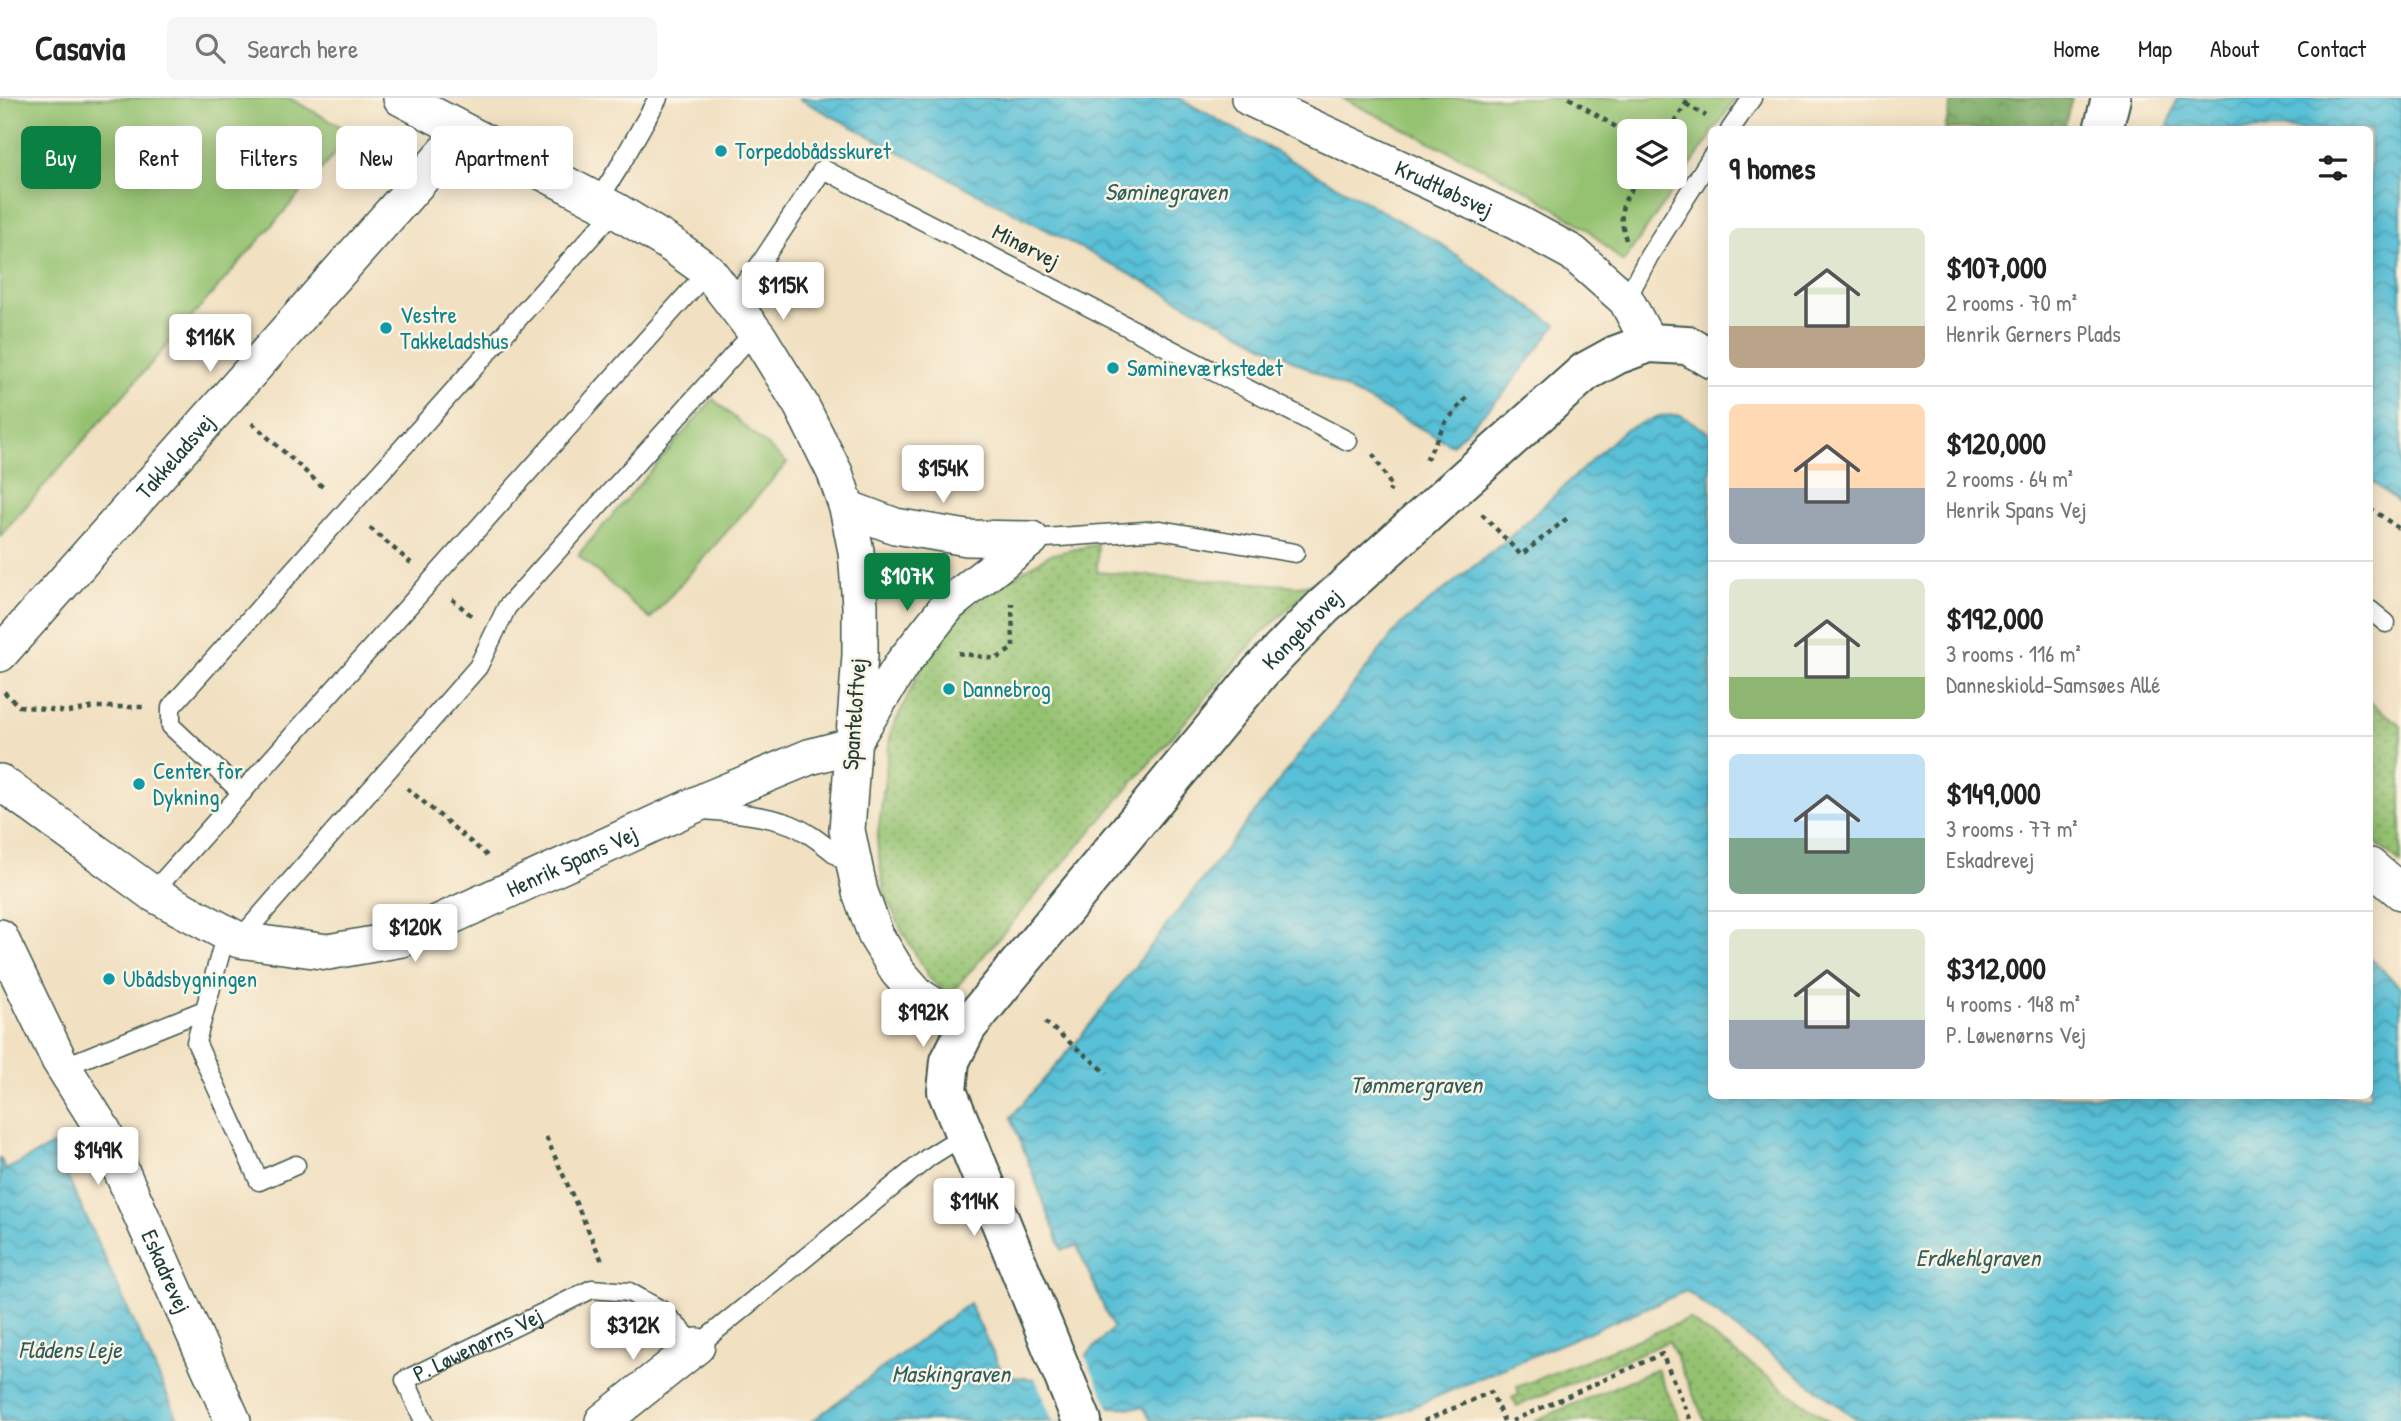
<!DOCTYPE html>
<meta charset="utf-8">
<style>
body{margin:0;font-family:"Patrick Hand",sans-serif;background:#f6f6f6;color:#222;height:100vh;display:flex;flex-direction:column;font-size:26px;white-space:nowrap}
*{box-sizing:border-box;margin:0}
p{font-size:23px;color:#767676}
.icon{flex:none;width:38px;height:38px;fill:none;stroke:currentColor;stroke-width:2;stroke-linecap:round;stroke-linejoin:round}
.map{position:relative;flex:1;overflow:hidden}
.drawer{position:absolute;left:1708px;top:28px;width:665px;height:973px;display:flex;flex-direction:column;background:#fff;border-radius:10px;box-shadow:0 4px 18px #0003}
.drawer>*{flex:none}
.banner{position:absolute;left:21px;top:28px;width:665px;height:63px;display:flex;gap:14px}
.tools{position:absolute;left:1617px;top:21px;display:grid;gap:14px}
.tools a{display:grid;place-items:center;width:70px;height:70px;border-radius:10px;background:#fff;box-shadow:0 4px 18px #0003;font-size:35px}
.price{position:absolute;translate:-50% -60px;padding:0 16px;border-radius:7px;background:#fff;color:#222;font-size:23px;line-height:46px;filter:drop-shadow(0 2px 4px #0008)}
.price::after{content:'';position:absolute;left:50%;top:42px;width:21px;height:16px;margin-left:-10px;background:inherit;clip-path:polygon(0 0,100% 0,50% 100%)}
.price.current{background:#0b8043;color:#fff}
ul{padding:0;list-style:none}
li{display:flex;align-items:center;gap:21px;height:175px;padding:0 21px}
li+li{border-top:2px solid #e0e0e0}
li span{display:grid;place-items:center;flex:none;width:196px;height:140px;border-radius:10px;color:#555}
li>.icon{margin-inline-start:auto}
span .icon{width:84px;height:84px;fill:#fffc;stroke-width:1}
li b{font-size:30px}
h2{display:flex;justify-content:space-between;align-items:center;height:84px;padding:0 21px;font-size:30px}
.chip{padding:0 24px;border-radius:10px;background:#fff;box-shadow:0 4px 18px #0003;font-size:24px;line-height:63px}
.chip.current{background:#0b8043;color:#fff}
header{display:flex;align-items:center;gap:42px;box-sizing:border-box;height:98px;padding:0 35px;background:#fff;border-bottom:2px solid #e0e0e0}
header strong{font-size:33px}
nav{display:flex;gap:38px;margin-inline-start:auto;font-size:24px}
.search{width:490px;height:63px;background:#f6f6f6;display:flex;align-items:center;gap:18px;box-sizing:border-box;padding:0 24px;border-radius:10px;color:#767676;font-size:26px}
.map>svg:first-child{display:block}
</style>
<header>
<strong>Casavia</strong>
<div class="search"><svg class="icon" aria-label="search" viewBox="0 0 24 24"><circle cx="10" cy="10" r="6"/><path d="M15 15l6 6"/></svg>Search here</div>
<nav><a>Home</a><a>Map</a><a>About</a><a>Contact</a></nav>
</header>
<div class="map">
<svg width="2401" height="1323" viewBox="0 0 2401 1323">
<defs>
<pattern id="forest-crowns" width="20" height="18" patternUnits="userSpaceOnUse" patternTransform="scale(1.75)"><rect width="20" height="18" fill="#77a863"/><path d="M2 6a3 3 0 1 1 6 0M12 15a3 3 0 1 1 6 0" fill="none" stroke="#618a52"/></pattern>
<pattern id="park-dots" width="8" height="8" patternUnits="userSpaceOnUse" patternTransform="scale(1.75)"><rect width="8" height="8" fill="#94c271"/><path d="M2 2h.1M6 6h.1" fill="none" stroke="#789f5e" stroke-width="1.8" stroke-linecap="round"/></pattern>
<pattern id="water-waves" width="16" height="10" patternUnits="userSpaceOnUse" patternTransform="scale(1.75)"><rect width="16" height="10" fill="#59c0d7"/><path d="M0 5q4-4 8 0t8 0" fill="none" stroke="#499daf"/></pattern>
</defs>
<rect width="100%" height="100%" fill="#fcf5e5"/>
<filter id="ink" filterUnits="userSpaceOnUse"><feTurbulence type="fractalNoise" baseFrequency=".0143" numOctaves="2"/><feDisplacementMap in="SourceGraphic" scale="14" xChannelSelector="R" yChannelSelector="G"/><feConvolveMatrix kernelMatrix="1 2 1 2 8 2 1 2 1" color-interpolation-filters="sRGB"/></filter>
<filter id="wash" filterUnits="userSpaceOnUse"><feTurbulence type="fractalNoise" baseFrequency=".00686" numOctaves="4" result="noise"/><feDisplacementMap in="SourceGraphic" scale="28" xChannelSelector="R" yChannelSelector="G"/><feGaussianBlur stdDeviation="1.57" result="paint"/><feColorMatrix in="noise" values="0 0 0 0 0 0 0 0 0 0 0 0 0 0 0 0 0 1.4 0 .05"/><feComposite in="paint" operator="in"/></filter>
<g filter="url(#wash)">
<rect width="100%" height="100%" fill="#f1e0c1"/>
<g fill="#94c271" stroke="#5a8052" stroke-width="2" fill-rule="evenodd">
<polygon points="0,0 289,0 353,35 0,438"/>
<path d="M1342 0H1736L1715 31 1712 32 1711 38 1623 164 1586 130 1521 89ZM1629 33H1675V79H1629Z"/>
<polygon points="713,301 787,365 650,521 578,457"/>
</g>
<polygon fill="url(#forest-crowns)" stroke="#4b724c" stroke-width="2" points="1952,0 2072,0 2064,31 1945,31"/>
<g fill="url(#park-dots)" stroke="#5a8052" stroke-width="2">
<polygon points="1098,446 1097,474 1299,488 1316,485 1258,539 949,898 930,881 902,833 884,794 877,743 891,633 925,562 955,521 996,490 1049,457"/>
<polygon points="2370,604 2401,627 2401,766 2370,740"/>
<polygon points="1689,1221 1828,1323 1705,1323 1669,1243 1517,1308 1512,1299 1519,1297 1517,1289"/>
<polygon points="1657,1271 1680,1323 1534,1323"/>
</g>
<g fill="url(#water-waves)" stroke="#3c7e86" stroke-width="2">
<polygon points="798,0 1179,0 1436,143 1556,227 1504,295 1452,347"/>
<polygon points="2178,0 2401,0 2401,406 2370,382 2370,32 2167,31"/>
<polygon points="1681,317 1711,336 1712,998 2370,998 2370,860 2401,890 2401,1323 1859,1323 1686,1193 1379,1323 1151,1323 1144,1310 1111,1309 1082,1323 812,1323 969,1205 1004,1278 1034,1281 1086,1258 1113,1230 1077,1148 1062,1152 1011,1019 1074,947 1400,527 1508,441 1624,332 1659,318"/>
<polygon points="53,1047 179,1323 0,1323 0,1060 6,1072"/>
</g>
<polygon fill="#f1e0c1" points="1084,1256 1111,1313 1091,1323 1053,1323 1034,1277"/>
</g>
<g filter="url(#ink)">
<g fill="none" stroke-linecap="round" stroke-linejoin="round">
<g stroke="#3e5549" stroke-width="21">
<g id="lane">
<polyline points="1730,32 1752,0"/>
<polyline points="597,104 618,71 658,0"/>
<polyline points="731,201 758,169 823,71 1348,343"/>
<polyline points="1626,202 1649,158 1712,58"/>
<polyline points="1031,441 1160,432 1295,455"/>
<polyline points="2370,512 2386,525"/>
<polyline points="242,695 171,628 171,609 615,112"/>
<path d="M702 712C729 714 757 716 783 724 808 731 831 753 852 769"/>
<polyline points="152,795 708,173"/>
<polyline points="226,835 196,944 259,1083 296,1067"/>
<polyline points="239,842 478,569 507,509 755,233"/>
<polyline points="63,969 204,912"/>
<path id="s1" d="M424 1323 405 1282 592 1191 629 1194 661 1212 697 1248 929 1059 964 1037"/>
</g>
</g>
<g stroke="#3e5549" stroke-width="38">
<g id="street">
<polyline points="401,0 615,112 669,145 708,173 759,239 801,307 835,375 847,410 856,453 860,507 860,557 847,732 860,794 876,838 898,874 919,898 967,929"/>
<path id="s2" d="M1249 0 1516 124 1573 155 1626 202 1649 245"/>
<polyline points="847,410 895,428 967,440 1031,441"/>
<path id="s3" d="M0 556 463 34"/>
<polyline points="857,638 902,566 949,506 1031,441"/>
<path id="s4" d="M0 684 152 795 239 842 328 854 402 841 708 701 809 659 851 648"/>
<polyline points="2370,768 2401,794"/>
<path id="s5" d="M0 839 59 962 103 1032 233 1323"/>
<polyline points="603,1323 697,1248"/>
</g>
</g>
<g stroke="#3e5549" stroke-width="42">
<g id="secondary">
<polyline points="2103,32 2111,0"/>
<path id="s6" d="M1082 1323 947 993 950 963 967 929 1260 574 1323 509 1455 390 1585 274 1616 257 1649 245 1687 247 1712 261"/>
</g>
</g>
<g stroke="#3e5549" stroke-width="4.5" stroke-dasharray="5 5" stroke-linecap="butt">
<polyline points="1569,0 1629,37"/>
<polyline points="1686,6 1706,18"/>
<polyline points="1669,33 1689,0"/>
<path d="M1626 142C1617 110 1622 105 1640 79"/>
<polyline points="252,325 326,392"/>
<polyline points="1373,356 1392,389 1389,394"/>
<polyline points="1426,362 1445,325 1470,296"/>
<polyline points="2370,410 2401,432"/>
<polyline points="1482,416 1521,457 1570,418"/>
<polyline points="370,430 411,465"/>
<polyline points="452,501 472,518"/>
<polyline points="958,555 996,561 1013,550 1012,505"/>
<polyline points="4,594 19,608 68,614 96,609 143,609"/>
<polyline points="407,690 491,761"/>
<polyline points="1045,924 1107,975"/>
<polyline points="546,1039 602,1163"/>
<polyline points="1424,1323 1491,1294 1504,1323"/>
<polyline points="1512,1323 1662,1256 1691,1323"/>
</g>
<use href="#lane" stroke="#fff" stroke-width="18"/>
<use href="#street" stroke="#fff" stroke-width="35"/>
<use href="#secondary" stroke="#fff" stroke-width="38"/>
</g>
</g>
<g fill="#0f9aa8" stroke="#fcf5e5" stroke-width="2.5">
<circle cx="721" cy="53" r="7"/>
<circle cx="386" cy="230" r="7"/>
<circle cx="1113" cy="270" r="7"/>
<circle cx="949" cy="591" r="7"/>
<circle cx="139" cy="686" r="7"/>
<circle cx="109" cy="881" r="7"/>
</g>
<g text-anchor="middle" stroke-width="5" stroke-linejoin="round" paint-order="stroke">
<g font-size="23" fill="#0d838f" stroke="#fcf5e5" text-anchor="start">
<text x="735" y="61">Torpedobådsskuret</text>
<text x="400" y="225">Vestre<tspan x="400" dy="26">Takkeladshus</tspan></text>
<text x="1127" y="278">Sømineværkstedet</text>
<text x="963" y="599">Dannebrog</text>
<text x="153" y="681">Center for<tspan x="153" dy="26">Dykning</tspan></text>
<text x="123" y="889">Ubådsbygningen</text>
</g>
<g font-size="23" fill="#1f3d34" stroke="#fcf5e5">
<text dy="8" stroke="none"><textPath href="#s2" startOffset="215">Krudtløbsvej</textPath></text>
<text transform="translate(1026 148) rotate(27)" y="8">Minørvej</text>
<text dy="8" stroke="none"><textPath href="#s3" startOffset="264">Takkeladsvej</textPath></text>
<text dy="8" stroke="none"><textPath href="#s6" startOffset="945">Kongebrovej</textPath></text>
<text transform="translate(854 616) rotate(-86)" y="8">Spanteloftvej</text>
<text dy="8" stroke="none"><textPath href="#s4" startOffset="639">Henrik Spans Vej</textPath></text>
<text dy="8" stroke="none"><textPath href="#s5" startOffset="374">Eskadrevej</textPath></text>
<text dy="8" stroke="none"><textPath href="#s1" startOffset="126">P. Løwenørns Vej</textPath></text>
</g>
<g font-size="24" font-style="italic" fill="#2e5e5d" stroke="#fcf5e5">
<text x="1166" y="102">Søminegraven</text>
<text x="1416" y="995">Tømmergraven</text>
<text x="1978" y="1168">Erdkehlgraven</text>
<text x="70" y="1260">Flådens Leje</text>
<text x="951" y="1284">Maskingraven</text>
</g>
</g>
</svg>
<div class="tools">
<a><svg class="icon" aria-label="layers" viewBox="0 0 24 24"><path d="M12 4l9 5-9 5-9-5zM3 14l9 5 9-5"/></svg></a>
</div>
<b class="price" style="left:783px;top:224px">$115K</b>
<b class="price" style="left:210px;top:276px">$116K</b>
<b class="price" style="left:943px;top:407px">$154K</b>
<b class="price current" style="left:907px;top:515px">$107K</b>
<b class="price" style="left:415px;top:866px">$120K</b>
<b class="price" style="left:923px;top:951px">$192K</b>
<b class="price" style="left:98px;top:1089px">$149K</b>
<b class="price" style="left:974px;top:1140px">$114K</b>
<b class="price" style="left:633px;top:1264px">$312K</b>
<div class="banner">
<a class="chip current">Buy</a>
<a class="chip">Rent</a>
<a class="chip">Filters</a>
<a class="chip">New</a>
<a class="chip">Apartment</a>
</div>
<section class="drawer">
<h2>9 homes<svg class="icon" aria-label="filters" viewBox="0 0 24 24"><path d="M4 7h16M4 17h16"/><circle cx="9" cy="7" r="2"/><circle cx="15" cy="17" r="2"/></svg></h2>
<ul>
<li><span style="background:linear-gradient(#dfe7d0 70%,#b9a48a 0)"><svg class="icon" aria-label="home" viewBox="0 0 24 24"><path d="M3 11l9-7 9 7M6 9v11h12V9"/></svg></span><div><b>$107,000</b><p>2 rooms · 70 m²</p><p>Henrik Gerners Plads</p></div></li>
<li><span style="background:linear-gradient(#ffd9b3 60%,#9aa5b1 0)"><svg class="icon" aria-label="home" viewBox="0 0 24 24"><path d="M3 11l9-7 9 7M6 9v11h12V9"/></svg></span><div><b>$120,000</b><p>2 rooms · 64 m²</p><p>Henrik Spans Vej</p></div></li>
<li><span style="background:linear-gradient(#dfe7d0 70%,#8fb573 0)"><svg class="icon" aria-label="home" viewBox="0 0 24 24"><path d="M3 11l9-7 9 7M6 9v11h12V9"/></svg></span><div><b>$192,000</b><p>3 rooms · 116 m²</p><p>Danneskiold-Samsøes Allé</p></div></li>
<li><span style="background:linear-gradient(#bfe0f5 60%,#7fa58c 0)"><svg class="icon" aria-label="home" viewBox="0 0 24 24"><path d="M3 11l9-7 9 7M6 9v11h12V9"/></svg></span><div><b>$149,000</b><p>3 rooms · 77 m²</p><p>Eskadrevej</p></div></li>
<li><span style="background:linear-gradient(#dfe7d0 65%,#9aa5b1 0)"><svg class="icon" aria-label="home" viewBox="0 0 24 24"><path d="M3 11l9-7 9 7M6 9v11h12V9"/></svg></span><div><b>$312,000</b><p>4 rooms · 148 m²</p><p>P. Løwenørns Vej</p></div></li>
</ul>
</section>
</div>
